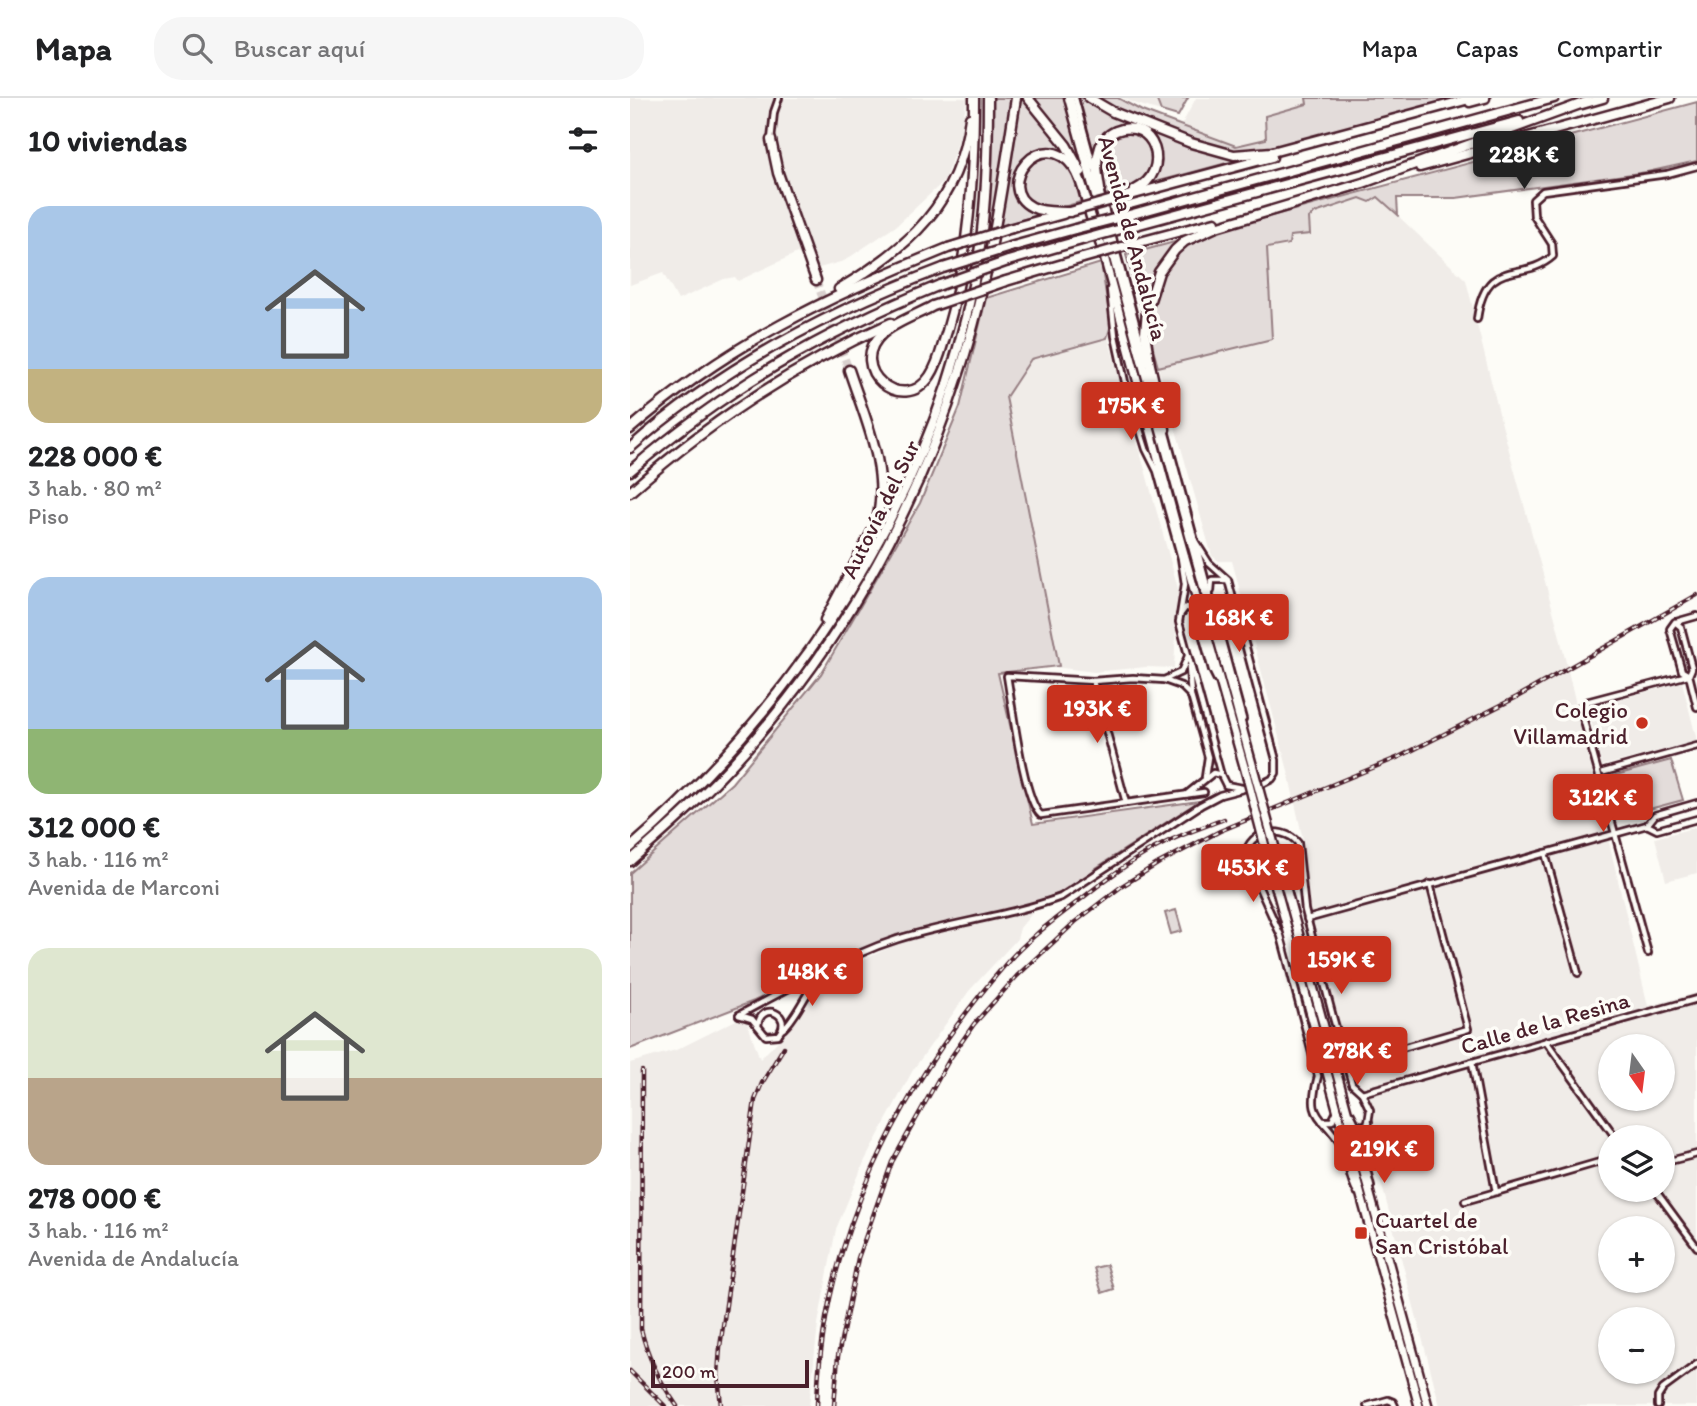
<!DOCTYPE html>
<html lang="es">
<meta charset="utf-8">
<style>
body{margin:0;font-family:Itim,sans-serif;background:#f6f6f6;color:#202124;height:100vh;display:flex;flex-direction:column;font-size:26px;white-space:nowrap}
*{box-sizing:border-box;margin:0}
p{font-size:23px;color:#757577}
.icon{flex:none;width:38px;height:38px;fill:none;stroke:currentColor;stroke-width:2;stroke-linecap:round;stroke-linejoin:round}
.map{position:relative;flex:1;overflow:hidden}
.details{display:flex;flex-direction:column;background:#fff;width:630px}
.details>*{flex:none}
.needle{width:46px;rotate:166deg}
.fabs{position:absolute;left:968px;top:936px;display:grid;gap:14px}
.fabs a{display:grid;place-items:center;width:77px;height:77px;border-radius:50%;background:#fff;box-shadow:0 2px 5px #0004;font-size:35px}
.scale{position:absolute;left:21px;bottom:18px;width:158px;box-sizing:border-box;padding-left:7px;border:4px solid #4a1f2b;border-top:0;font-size:19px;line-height:24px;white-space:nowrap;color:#4a1f2b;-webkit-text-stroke:5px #fdfcf7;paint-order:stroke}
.price{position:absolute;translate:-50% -60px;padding:0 16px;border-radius:7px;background:#c8321e;color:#fff;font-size:23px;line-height:46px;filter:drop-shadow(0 2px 4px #0008)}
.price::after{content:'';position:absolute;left:50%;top:42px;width:21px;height:16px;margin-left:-10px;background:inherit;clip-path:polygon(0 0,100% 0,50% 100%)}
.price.on{background:#222;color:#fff}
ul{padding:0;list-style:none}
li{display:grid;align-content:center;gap:14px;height:371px;padding:0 28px}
li span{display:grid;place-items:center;height:217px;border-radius:21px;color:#555}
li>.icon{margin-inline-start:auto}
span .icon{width:126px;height:126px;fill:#fffc;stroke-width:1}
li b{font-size:30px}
h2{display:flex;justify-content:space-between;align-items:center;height:84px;padding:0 28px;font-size:30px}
header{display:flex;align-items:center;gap:42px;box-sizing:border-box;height:98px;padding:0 35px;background:#fff;border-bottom:2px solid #e0e0e0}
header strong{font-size:33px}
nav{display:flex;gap:38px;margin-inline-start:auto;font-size:24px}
.search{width:490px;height:63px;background:#f6f6f6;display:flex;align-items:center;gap:18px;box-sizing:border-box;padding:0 24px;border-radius:28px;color:#757577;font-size:26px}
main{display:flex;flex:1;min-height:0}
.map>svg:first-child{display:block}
</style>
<header>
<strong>Mapa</strong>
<div class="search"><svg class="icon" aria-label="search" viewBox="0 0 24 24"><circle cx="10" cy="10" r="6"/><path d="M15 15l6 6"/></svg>Buscar aquí</div>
<nav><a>Mapa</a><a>Capas</a><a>Compartir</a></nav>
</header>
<main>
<section class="details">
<h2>10 viviendas<svg class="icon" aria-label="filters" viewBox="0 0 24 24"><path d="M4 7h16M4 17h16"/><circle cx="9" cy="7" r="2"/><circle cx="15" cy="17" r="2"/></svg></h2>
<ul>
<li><span style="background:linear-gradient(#a9c7e8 75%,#c2b280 0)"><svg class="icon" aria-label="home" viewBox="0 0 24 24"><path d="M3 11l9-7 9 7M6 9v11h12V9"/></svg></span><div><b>228 000 €</b><p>3 hab. · 80 m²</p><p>Piso</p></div></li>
<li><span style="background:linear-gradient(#a9c7e8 70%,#8fb573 0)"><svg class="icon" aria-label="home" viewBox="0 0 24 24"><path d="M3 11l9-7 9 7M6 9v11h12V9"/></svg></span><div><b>312 000 €</b><p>3 hab. · 116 m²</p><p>Avenida de Marconi</p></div></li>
<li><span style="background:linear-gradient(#dfe7d0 60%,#b9a48a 0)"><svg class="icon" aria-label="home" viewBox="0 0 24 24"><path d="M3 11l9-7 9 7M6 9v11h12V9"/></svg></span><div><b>278 000 €</b><p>3 hab. · 116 m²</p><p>Avenida de Andalucía</p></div></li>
</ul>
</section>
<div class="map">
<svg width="1067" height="1308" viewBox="0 0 1067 1308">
<rect width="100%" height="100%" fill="#fdfcf7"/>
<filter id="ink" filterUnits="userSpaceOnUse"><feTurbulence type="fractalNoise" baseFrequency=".0143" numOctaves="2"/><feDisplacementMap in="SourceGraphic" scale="14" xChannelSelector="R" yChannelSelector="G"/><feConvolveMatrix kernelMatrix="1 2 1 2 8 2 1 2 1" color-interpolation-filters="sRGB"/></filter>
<g filter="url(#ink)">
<g fill="#f0ece8" fill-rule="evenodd">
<polygon points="0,0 337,0 330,39 314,83 266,128 214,163 189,170 167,155 108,183 105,179 94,181 48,202 33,175 0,187"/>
<polygon points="492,0 526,0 531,13 507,6"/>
<polygon points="566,0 676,0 677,6 635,18 636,41 606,48 551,28"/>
<path d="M748 99 836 182 871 323 928 531 1018 908 1067 895V1308H810L676 798 674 746 657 669 602 463H589L582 458 528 269 642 241 637 150 659 146 660 138 685 115 730 100ZM980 948H1032V1001H980ZM980 1040H1032V1092H980ZM980 1130H1032V1183H980ZM980 1222H1032V1274H980Z"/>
<polygon points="478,239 551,501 546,530 544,570 516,569 464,574 425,569 399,449 377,299 400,258"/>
<polygon points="1052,584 1067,643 972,668 958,610"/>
<polygon points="1067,729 1067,775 1036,783 1025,740"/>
<polygon points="404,813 390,830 387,841 339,893 283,972 235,1062 206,1131 188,1226 179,1308 0,1308 0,965 46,952 110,920 116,921 130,961 161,930 183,891 201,877 269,845 296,836"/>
</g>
<g fill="#e3dcda" stroke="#967e82" stroke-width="2">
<polygon points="362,0 436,0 463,100 355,133"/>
<path d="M448 0H488L512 13 606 48 636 41 635 18 677 6 676 0H831C712 32 594 68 474 97Z"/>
<polygon points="526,0 558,0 548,18 531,13"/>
<polygon points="1067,4 1067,63 1017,74 826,100 767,100 768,117 748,99 740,104 730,100 685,115 679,120 680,136 660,138 659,146 637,150 642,241 528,269 496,157"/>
<polygon points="471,165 481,227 477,240 401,261 376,299 429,568 368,575 403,726 569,703 466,770 445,789 405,805 266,837 124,903 0,951 0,775 102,685 191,576 290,405 330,309 356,200"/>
<polygon points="1041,662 1053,702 986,720 975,680"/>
<polygon points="546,812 552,833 541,836 535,815"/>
<polygon points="477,1167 484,1191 472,1195 464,1170"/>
</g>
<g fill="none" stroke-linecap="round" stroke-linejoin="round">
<polyline stroke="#d9d0ce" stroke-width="8" stroke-dasharray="8 4" stroke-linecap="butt" points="186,182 219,272"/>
<g stroke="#4a1f2b" stroke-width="10">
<g id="minor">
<polyline points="445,0 464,70"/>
<polyline points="141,42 144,14 149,0"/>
<polyline points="470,92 516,263"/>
<polyline points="480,191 485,238 495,284 516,351 527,373 551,460 555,486 549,524 591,677"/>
<path d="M847 221C856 156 892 186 923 158L922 146 904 118 903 102 913 93 1037 76 1067 68"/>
<polyline points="535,332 613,621"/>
<polyline points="581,493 582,482 597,482"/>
<polyline points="550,517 556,509 566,514 582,572 587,582"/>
<polyline points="1046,524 1067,518"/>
<polyline points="559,569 561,598 578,659 575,679"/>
<polyline points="1059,577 1052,573 1040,531 1045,524 1051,529 1062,570 1059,577 1067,609"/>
<polyline points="534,582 551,574 558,558"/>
<polyline points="463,583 496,705"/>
<path d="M561 598 551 588 534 582 503 580 463 583 377 578C382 605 393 702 411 717L574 694"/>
<polyline points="956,604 1058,577"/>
<polyline points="950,609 1018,855"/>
<polyline points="974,674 1067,648"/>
<polyline points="596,687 612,690"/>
<polyline points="557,696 583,675 591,677 596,687"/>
<polyline points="1017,727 1025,717 1067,705"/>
<polyline points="1017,727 1027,732 1067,721"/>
<polyline points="915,755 948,875"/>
<polyline points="677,821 1017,727"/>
<path d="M109 917 122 921 136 938 148 937C165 916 130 902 128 928"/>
<polyline points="109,917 176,881 198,873"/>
<path d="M153 931C171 915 175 889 198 873 268 827 355 827 431 799L571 707 590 697 632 686 642 681 646 675V662L598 482 579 465 565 443"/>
<polyline points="916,943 986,1040"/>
<polyline points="842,964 866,1094"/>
<polyline points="716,966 838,931 800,786"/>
<polyline points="732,995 1067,901"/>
<polyline points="721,1016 726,1026 733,1028 739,1024"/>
<polyline points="692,1023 702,1023 707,1013"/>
<polyline points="1032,1065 1067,1056"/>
<polyline points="1025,1092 1067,1149"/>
<path d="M727 1094C718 1080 719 1061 711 1047 692 1015 676 1023 688 978L651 838 617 763C611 734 652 725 668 745L675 812 703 919 722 986 732 995 740 1012 733 1056 741 1088"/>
<polyline points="835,1103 980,1061"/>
<polyline points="737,1308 758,1302 763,1304 765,1308"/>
<polyline points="1028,1308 1028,1299 1033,1291 1067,1266"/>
</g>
</g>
<g stroke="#4a1f2b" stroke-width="12">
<g id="primary">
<polyline points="480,147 625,677"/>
<polyline points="472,151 549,438 617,679"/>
<polyline points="648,761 798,1308"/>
<polyline points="639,764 789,1308"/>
</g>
</g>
<g stroke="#4a1f2b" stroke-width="13">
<g id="motorway">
<polyline points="398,0 436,47 451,74"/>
<polyline points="439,0 479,145"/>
<polyline points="459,0 483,14 561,45 604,57 642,54 843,0"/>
<polyline points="840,4 855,0"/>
<polyline points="952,6 973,0"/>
<polyline points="141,42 148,75 186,182"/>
<polyline points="790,69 1040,0"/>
<path d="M470 91C468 78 465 65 469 53 471 43 477 37 486 33 524 18 544 73 505 92"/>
<polyline points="493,99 642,59"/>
<path d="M440 114C427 113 413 115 402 109 362 89 412 25 444 70 453 83 455 101 460 116 463 127 467 137 471 147"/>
<polyline points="499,117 924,0"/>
<polyline points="502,128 889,23"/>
<polyline points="382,130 433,116"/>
<polyline points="506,145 585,124"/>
<polyline points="380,149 445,131"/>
<polyline points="378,163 448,143"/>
<polyline points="376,183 453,160"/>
<path d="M209 191C280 149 329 105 340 20"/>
<path d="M303 208C287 217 265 224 252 236 215 270 273 319 300 278 309 265 312 248 317 233 339 158 344 78 344 0"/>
<path d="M0 331C98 246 199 198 318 150"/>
<polyline points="535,331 520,267 515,235 517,212 529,174 545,152 555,143 586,129 733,85 956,4"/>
<path d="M0 350C91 269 199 213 313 170"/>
<path d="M0 373C96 290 192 235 310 187"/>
<path d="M0 394C79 324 164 268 261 225"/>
<path d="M195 522 246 426C261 374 235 321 219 272"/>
<path d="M0 750C175 598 315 381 350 148 357 99 358 49 358 0"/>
<path d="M0 763C33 734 66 705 96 673 204 559 284 419 331 269 359 182 372 91 386 0"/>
</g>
</g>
<use href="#minor" stroke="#fdfcf7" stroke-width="4.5"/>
<use href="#primary" stroke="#fdfcf7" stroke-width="7"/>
<use href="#motorway" stroke="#fdfcf7" stroke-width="8"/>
<g stroke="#4a1f2b" stroke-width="4.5">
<g id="rail">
<path d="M12 973 11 1231C18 1261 30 1284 47 1308"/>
<polyline points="0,1273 35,1308"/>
<polyline points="91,1308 88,1277 90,1249 125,1002 132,985 154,949"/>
<path d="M187 1308C191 1143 269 989 375 867 397 841 428 819 455 798 480 778 506 759 535 745 554 735 574 729 594 721"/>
<polyline points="204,1308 208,1258 228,1160 262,1064 319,962 344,926 387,878 445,824 492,788 529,765 590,733 769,659 887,599 1067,497"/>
</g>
</g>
<use href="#rail" stroke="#fdfcf7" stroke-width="2" stroke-dasharray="5" stroke-linecap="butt"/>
<g stroke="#4a1f2b" stroke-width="12" stroke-linecap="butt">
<g id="primary-bridge">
<polyline points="625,677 648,761"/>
<polyline points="617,679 639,764"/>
</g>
</g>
<g stroke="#4a1f2b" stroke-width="13" stroke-linecap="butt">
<g id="motorway-bridge">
<polyline points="440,114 493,99"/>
<polyline points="445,131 499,117"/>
<polyline points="448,143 502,128"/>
<polyline points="318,150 382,130"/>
<polyline points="453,160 506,145"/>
<polyline points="313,170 380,149"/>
<polyline points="310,187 378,163"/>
<polyline points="303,208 376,183"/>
</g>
</g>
<use href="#primary-bridge" stroke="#fdfcf7" stroke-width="7"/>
<use href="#motorway-bridge" stroke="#fdfcf7" stroke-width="8"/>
</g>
</g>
<g fill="#c8321e" stroke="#fdfcf7" stroke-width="2.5">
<circle cx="1012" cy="625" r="7"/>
<rect x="724" y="1128" width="14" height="14" rx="3.5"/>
</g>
<g text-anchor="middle" stroke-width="7" stroke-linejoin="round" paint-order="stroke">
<g font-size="23" fill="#4a1f2b" stroke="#fdfcf7">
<text transform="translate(503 140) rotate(75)" y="8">Avenida de Andalucía</text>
<text transform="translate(250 411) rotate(-64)" y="8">Autovía del Sur</text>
<text transform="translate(915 925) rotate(-16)" y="8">Calle de la Resina</text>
</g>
<g font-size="23" fill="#4a1f2b" stroke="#fdfcf7" text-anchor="end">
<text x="998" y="620">Colegio<tspan x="998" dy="26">Villamadrid</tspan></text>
<text x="745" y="1130" text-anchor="start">Cuartel de<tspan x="745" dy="26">San Cristóbal</tspan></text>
</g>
</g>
</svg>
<div class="fabs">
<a><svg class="needle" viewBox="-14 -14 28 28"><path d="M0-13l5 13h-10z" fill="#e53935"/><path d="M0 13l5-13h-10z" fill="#757577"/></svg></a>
<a><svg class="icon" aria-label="layers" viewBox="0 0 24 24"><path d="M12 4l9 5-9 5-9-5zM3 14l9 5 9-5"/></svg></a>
<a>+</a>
<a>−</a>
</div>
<div class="scale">200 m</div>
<b class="price on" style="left:894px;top:93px">228K €</b>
<b class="price" style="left:501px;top:344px">175K €</b>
<b class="price" style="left:609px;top:556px">168K €</b>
<b class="price" style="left:467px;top:647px">193K €</b>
<b class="price" style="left:973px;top:736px">312K €</b>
<b class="price" style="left:623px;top:806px">453K €</b>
<b class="price" style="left:711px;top:898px">159K €</b>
<b class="price" style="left:182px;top:910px">148K €</b>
<b class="price" style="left:727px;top:989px">278K €</b>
<b class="price" style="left:754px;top:1087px">219K €</b>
</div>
</main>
